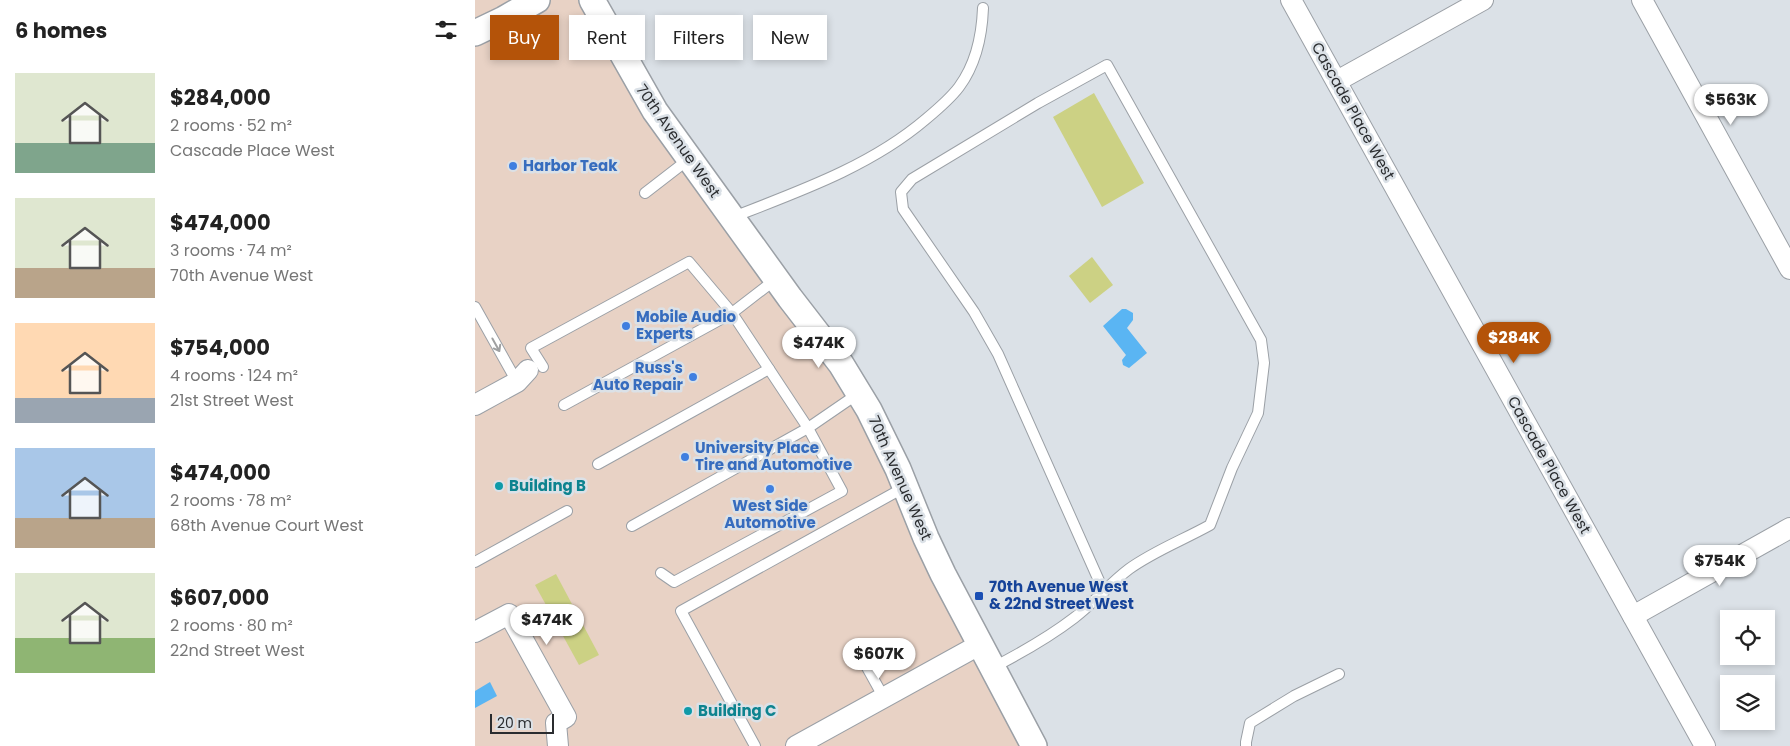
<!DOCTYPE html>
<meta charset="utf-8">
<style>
body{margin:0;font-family:Poppins,sans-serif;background:#f2f2f2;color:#222;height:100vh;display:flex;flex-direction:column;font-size:19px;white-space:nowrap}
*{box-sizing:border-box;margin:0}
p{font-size:16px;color:#767676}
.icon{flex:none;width:28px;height:28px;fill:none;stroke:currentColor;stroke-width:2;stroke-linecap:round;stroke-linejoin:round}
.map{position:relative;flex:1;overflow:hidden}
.details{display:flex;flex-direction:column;background:#fff;width:475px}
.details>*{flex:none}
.top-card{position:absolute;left:15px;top:15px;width:475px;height:45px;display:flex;gap:10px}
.fabs{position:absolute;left:1245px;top:610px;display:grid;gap:10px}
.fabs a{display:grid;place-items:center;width:55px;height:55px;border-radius:0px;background:#fff;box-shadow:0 2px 8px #0003;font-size:25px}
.scale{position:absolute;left:15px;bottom:12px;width:64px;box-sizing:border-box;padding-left:5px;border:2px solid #2a2c2f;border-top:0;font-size:14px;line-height:18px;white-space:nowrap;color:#2a2c2f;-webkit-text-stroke:4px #dbe1e7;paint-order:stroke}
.price{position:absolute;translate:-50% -42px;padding:0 11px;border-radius:18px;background:#fff;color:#222;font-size:16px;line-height:32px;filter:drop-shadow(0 1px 2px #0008)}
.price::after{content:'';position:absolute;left:50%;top:30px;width:15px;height:11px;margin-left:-8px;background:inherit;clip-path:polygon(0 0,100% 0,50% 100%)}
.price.current{background:#b45309;color:#fff}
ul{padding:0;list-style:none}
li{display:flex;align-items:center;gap:15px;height:125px;padding:0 15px}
li span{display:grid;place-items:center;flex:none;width:140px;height:100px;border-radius:0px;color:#555}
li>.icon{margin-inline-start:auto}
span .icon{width:60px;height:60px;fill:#fffc;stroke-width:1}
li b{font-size:21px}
h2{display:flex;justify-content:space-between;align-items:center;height:60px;padding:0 15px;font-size:21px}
.pill{padding:0 18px;border-radius:0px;background:#fff;box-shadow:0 2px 8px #0003;font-size:18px;line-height:45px}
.pill.current{background:#b45309;color:#fff}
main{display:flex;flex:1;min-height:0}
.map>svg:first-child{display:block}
</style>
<main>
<section class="details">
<h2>6 homes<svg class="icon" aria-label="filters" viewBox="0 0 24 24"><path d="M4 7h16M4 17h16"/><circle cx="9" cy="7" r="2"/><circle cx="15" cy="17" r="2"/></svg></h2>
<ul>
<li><span style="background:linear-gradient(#dfe7d0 70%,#7fa58c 0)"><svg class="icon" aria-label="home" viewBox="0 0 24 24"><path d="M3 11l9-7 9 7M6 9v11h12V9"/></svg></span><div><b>$284,000</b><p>2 rooms · 52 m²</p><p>Cascade Place West</p></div></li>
<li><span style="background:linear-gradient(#dfe7d0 70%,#b9a48a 0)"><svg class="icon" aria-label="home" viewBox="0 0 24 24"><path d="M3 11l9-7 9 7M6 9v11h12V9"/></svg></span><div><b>$474,000</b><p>3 rooms · 74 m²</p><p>70th Avenue West</p></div></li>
<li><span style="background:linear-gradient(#ffd9b3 75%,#9aa5b1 0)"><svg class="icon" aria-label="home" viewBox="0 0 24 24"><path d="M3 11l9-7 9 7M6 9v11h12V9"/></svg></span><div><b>$754,000</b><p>4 rooms · 124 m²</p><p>21st Street West</p></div></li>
<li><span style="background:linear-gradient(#a9c7e8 70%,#b9a48a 0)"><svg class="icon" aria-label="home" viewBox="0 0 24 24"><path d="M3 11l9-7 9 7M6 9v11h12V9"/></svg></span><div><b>$474,000</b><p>2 rooms · 78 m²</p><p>68th Avenue Court West</p></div></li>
<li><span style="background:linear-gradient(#dfe7d0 65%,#8fb573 0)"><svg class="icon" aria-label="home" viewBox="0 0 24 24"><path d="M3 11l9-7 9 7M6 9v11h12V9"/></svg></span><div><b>$607,000</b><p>2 rooms · 80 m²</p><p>22nd Street West</p></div></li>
</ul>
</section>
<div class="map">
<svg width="1315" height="746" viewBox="0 0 1315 746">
<rect width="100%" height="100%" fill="#dbe1e7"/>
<polygon fill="#e8d2c5" points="0,0 117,0 366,364 559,746 0,746"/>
<g fill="#ccd184">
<polygon points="619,93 669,183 627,207 578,117"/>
<polygon points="617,257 638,285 615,303 594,276"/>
<polygon points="81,574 124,655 104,665 60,585"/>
</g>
<g fill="#5ab5f3">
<polygon points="647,309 651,309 658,313 658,320 652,328 672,353 654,368 648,365 647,360 651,355 628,326"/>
<polygon points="15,682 22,696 0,708 0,691"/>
</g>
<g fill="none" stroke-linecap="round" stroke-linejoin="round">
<g stroke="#9ba0a6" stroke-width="12">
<g id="service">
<polyline points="170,193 214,159"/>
<path d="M258 217C325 191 396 166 451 119 463 109 475 99 484 87 501 64 507 35 508 8"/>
<polyline points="0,307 42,382"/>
<polyline points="68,367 56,348 214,262 257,313 89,405"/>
<polyline points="123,464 294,369"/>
<polyline points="157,526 333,428 384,393"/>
<polyline points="0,562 92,511"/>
<polyline points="186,573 199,582 367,491 333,428 257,313 301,279"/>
<polyline points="383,651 409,698"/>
<path d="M517 668C546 653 573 638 599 618 619 603 634 584 654 569 679 551 708 540 735 525L757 468 783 413 789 363 786 340 632 65 563 103 437 179 426 192 428 209 499 312 523 354 629 592"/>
<polyline points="280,746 206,611 430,487"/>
<polyline points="771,746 771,742 775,723 819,696 864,674"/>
</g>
</g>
<g stroke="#9ba0a6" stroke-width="22">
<g id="minor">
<polyline points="816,0 1230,746"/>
<polyline points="1167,0 1315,269"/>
<polyline points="862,81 1008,0"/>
<polyline points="0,405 42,382 53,370"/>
<polyline points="1158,616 1315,528"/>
<polyline points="0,632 34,614 91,717 81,723 83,746"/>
<polyline points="321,746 504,645"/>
</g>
</g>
<g stroke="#9ba0a6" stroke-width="28">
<g id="tertiary">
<polyline points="117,0 180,111 315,298 366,364 394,410 423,469 451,538 468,574 559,746"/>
<polyline points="0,33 29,19 62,0"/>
</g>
</g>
<use href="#service" stroke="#fff" stroke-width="10"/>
<use href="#minor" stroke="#fff" stroke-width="20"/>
<use href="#tertiary" stroke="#fff" stroke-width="25"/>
</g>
<defs><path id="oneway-shaft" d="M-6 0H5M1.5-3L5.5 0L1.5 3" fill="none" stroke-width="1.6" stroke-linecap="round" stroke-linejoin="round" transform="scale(1.25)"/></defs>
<use stroke="#9fa0a1" href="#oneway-shaft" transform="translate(21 345) rotate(61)"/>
<g fill="#3f7fe0" stroke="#dbe1e7" stroke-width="2">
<circle cx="38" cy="166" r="5"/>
<circle cx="151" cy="326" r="5"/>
<circle cx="218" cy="377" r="5"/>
<circle cx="210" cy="457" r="5"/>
<circle cx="295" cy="489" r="5"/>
</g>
<g fill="#0f9aa8" stroke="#dbe1e7" stroke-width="2">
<circle cx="24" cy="486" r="5"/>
<circle cx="213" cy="711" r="5"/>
</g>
<rect fill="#1a4fb4" stroke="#dbe1e7" stroke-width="2" x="499" y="591" width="10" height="10" rx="2.5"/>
<g text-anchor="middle" stroke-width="5" stroke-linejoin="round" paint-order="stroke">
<g font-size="15" fill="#2a2c2f" stroke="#dbe1e7">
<text transform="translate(878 111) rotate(61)" y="5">Cascade Place West</text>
<text transform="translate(203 141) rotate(55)" y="5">70th Avenue West</text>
<text transform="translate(1074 465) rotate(61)" y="5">Cascade Place West</text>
<text transform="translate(425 478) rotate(66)" y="5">70th Avenue West</text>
</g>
<g font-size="15" font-weight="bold" fill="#366cbe" stroke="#dbe1e7" text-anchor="start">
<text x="48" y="171">Harbor Teak</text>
<text x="161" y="322">Mobile Audio<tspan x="161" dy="17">Experts</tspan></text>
<text x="208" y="373" text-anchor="end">Russ's<tspan x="208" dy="17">Auto Repair</tspan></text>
<text x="220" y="453">University Place<tspan x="220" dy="17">Tire and Automotive</tspan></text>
<text x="295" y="511" text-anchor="middle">West Side<tspan x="295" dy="17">Automotive</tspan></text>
</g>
<g font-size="15" font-weight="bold" fill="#0d838f" stroke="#dbe1e7" text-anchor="start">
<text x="34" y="491">Building B</text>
<text x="223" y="716">Building C</text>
</g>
<g font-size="15" font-weight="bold" fill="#164399" stroke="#dbe1e7" text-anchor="start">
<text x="514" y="592">70th Avenue West<tspan x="514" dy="17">&amp; 22nd Street West</tspan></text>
</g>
</g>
</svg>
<div class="fabs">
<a><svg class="icon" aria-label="locate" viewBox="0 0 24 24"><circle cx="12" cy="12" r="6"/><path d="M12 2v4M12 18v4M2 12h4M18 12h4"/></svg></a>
<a><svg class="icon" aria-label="layers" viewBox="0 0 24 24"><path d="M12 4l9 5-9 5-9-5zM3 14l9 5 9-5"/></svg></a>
</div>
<div class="scale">20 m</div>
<b class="price" style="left:1256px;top:126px">$563K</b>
<b class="price current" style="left:1039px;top:364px">$284K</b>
<b class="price" style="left:344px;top:369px">$474K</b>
<b class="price" style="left:1245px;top:587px">$754K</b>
<b class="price" style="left:72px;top:646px">$474K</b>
<b class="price" style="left:404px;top:680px">$607K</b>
<div class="top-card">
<a class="pill current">Buy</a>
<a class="pill">Rent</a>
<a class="pill">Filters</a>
<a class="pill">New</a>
</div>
</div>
</main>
